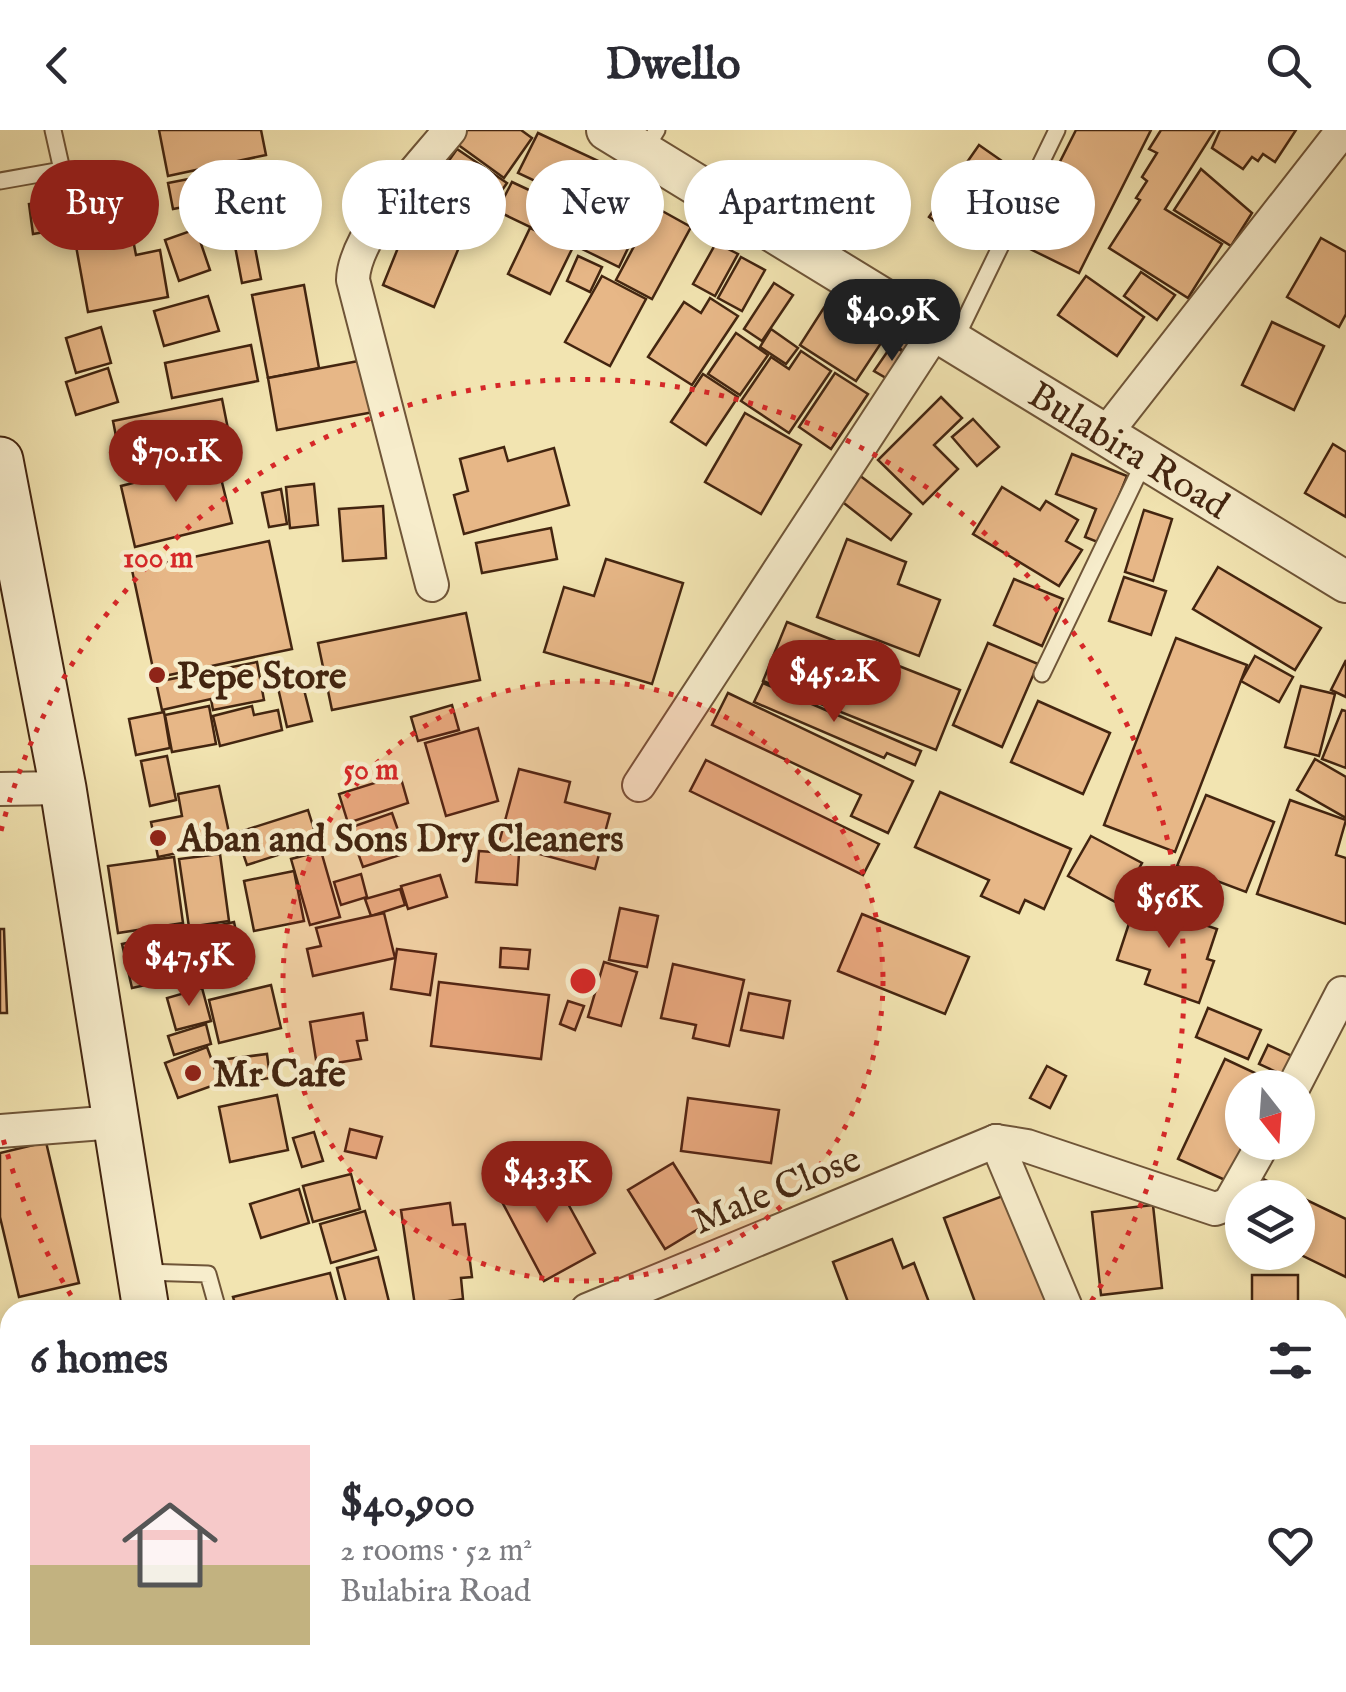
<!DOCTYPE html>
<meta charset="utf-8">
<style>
body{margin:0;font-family:"IM FELL English",serif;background:#f7f7f7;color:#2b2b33;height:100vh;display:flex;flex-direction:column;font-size:38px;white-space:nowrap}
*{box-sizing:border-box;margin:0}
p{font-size:32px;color:#7c7c81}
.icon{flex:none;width:55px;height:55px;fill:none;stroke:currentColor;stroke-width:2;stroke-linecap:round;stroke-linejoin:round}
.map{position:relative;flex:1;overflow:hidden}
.panel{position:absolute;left:0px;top:1170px;width:1348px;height:392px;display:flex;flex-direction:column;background:#fff;border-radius:30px 30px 0 0;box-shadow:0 5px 15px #0003}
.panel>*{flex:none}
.banner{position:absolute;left:30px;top:30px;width:1288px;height:90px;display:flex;gap:20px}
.needle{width:65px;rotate:163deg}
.fabs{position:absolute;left:1225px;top:940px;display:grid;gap:20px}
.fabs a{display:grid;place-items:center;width:90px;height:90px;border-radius:50%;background:#fff;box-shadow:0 5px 15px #0003;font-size:50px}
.price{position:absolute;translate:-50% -85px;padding:0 22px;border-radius:35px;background:#8f2418;color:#fff;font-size:32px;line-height:65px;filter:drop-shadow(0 2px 5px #0008)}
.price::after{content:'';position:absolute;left:50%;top:60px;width:30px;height:22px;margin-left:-15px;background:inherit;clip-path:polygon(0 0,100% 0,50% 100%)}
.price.selected{background:#222;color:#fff}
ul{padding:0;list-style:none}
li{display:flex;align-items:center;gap:30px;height:250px;padding:0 30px}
li span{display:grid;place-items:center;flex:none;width:280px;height:200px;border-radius:0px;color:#555}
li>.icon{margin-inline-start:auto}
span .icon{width:120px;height:120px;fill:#fffc;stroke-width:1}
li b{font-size:42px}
h2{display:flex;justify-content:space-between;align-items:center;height:120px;padding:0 30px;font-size:42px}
.chip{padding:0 35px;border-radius:45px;background:#fff;box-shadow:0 5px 15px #0003;font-size:35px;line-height:90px}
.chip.selected{background:#8f2418;color:#fff}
header{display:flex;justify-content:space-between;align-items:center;height:130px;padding:0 30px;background:#fff;font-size:45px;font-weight:700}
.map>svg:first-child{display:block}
</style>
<header><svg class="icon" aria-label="back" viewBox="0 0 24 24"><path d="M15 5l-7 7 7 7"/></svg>Dwello<svg class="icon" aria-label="search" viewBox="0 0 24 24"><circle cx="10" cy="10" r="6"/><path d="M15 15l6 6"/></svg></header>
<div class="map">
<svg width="1346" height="1562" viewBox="0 0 1346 1562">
<rect width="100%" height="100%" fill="#f2e4b1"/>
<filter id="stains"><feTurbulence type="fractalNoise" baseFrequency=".002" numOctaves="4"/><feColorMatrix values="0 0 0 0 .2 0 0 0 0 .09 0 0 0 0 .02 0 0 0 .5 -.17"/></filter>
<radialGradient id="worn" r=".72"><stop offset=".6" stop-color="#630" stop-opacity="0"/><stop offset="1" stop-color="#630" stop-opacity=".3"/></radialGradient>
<g fill="#e7b787" stroke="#432510" stroke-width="2.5">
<polygon points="159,0 261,0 266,25 168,46"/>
<polygon points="467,0 521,0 532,8 504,48 457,14"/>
<polygon points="1076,0 1151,0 1079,143 1028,118 1039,97 1029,93"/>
<polygon points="1161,0 1215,0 1165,79 1222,114 1188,168 1109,118 1140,70 1136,68 1147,51 1142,47 1157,23 1149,19"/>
<polygon points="1220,0 1296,0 1275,32 1263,24 1258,31 1252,27 1243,39 1212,18"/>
<polygon points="538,3 605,34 586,75 518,43"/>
<polygon points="979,15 1012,38 962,110 929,87"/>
<polygon points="457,19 507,53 486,83 436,49"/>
<polygon points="109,37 117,69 72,81 63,48"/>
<polygon points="608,38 652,59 641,81 597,61"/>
<polygon points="240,39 261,149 242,153 226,69 173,79 168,53"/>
<polygon points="1201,39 1252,83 1231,116 1174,80"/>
<polygon points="512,52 589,88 574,118 497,81"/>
<polygon points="433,53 487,86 468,117 413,84"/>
<polygon points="64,69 68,98 33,104 29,74"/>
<polygon points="602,72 641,91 619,137 580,118"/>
<polygon points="655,77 691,97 652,169 616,150"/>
<polygon points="408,93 460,115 434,177 383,155"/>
<polygon points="130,94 136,125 160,120 168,167 88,182 74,105"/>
<polygon points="530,98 572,119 550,164 508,144"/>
<polygon points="196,99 210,140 179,151 165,110"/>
<polygon points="1321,108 1346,122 1346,184 1339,197 1287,167"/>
<polygon points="716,113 738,124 715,166 693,154"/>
<polygon points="578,126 602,137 590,162 567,151"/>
<polygon points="741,127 765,140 742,181 718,168"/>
<polygon points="1141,142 1175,165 1157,190 1124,166"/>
<polygon points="602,146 646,169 610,236 565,212"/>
<polygon points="1086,146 1144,187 1117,226 1058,185"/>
<polygon points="774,153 793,165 762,211 744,199"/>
<polygon points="304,155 319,238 268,248 252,165"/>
<polygon points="834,162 891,198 856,251 800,215"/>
<polygon points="208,166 219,201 164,216 154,181"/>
<polygon points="710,168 738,186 692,255 648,227 684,172 701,183"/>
<polygon points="1272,192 1324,216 1294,280 1242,255"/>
<polygon points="101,197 111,233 76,243 66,208"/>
<polygon points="891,198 918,211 911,225 885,210"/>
<polygon points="771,199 798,218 786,234 760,217"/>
<polygon points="736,203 768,225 740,265 708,244"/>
<polygon points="251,215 258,251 172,268 165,233"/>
<polygon points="892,215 910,226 893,252 874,241"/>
<polygon points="801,221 831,241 789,303 741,271 771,227 789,239"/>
<polygon points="369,229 379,281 277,300 268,248"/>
<polygon points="108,238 118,272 76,285 66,252"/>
<polygon points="835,243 868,264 831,319 799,297"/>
<polygon points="703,244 738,267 706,315 671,292"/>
<polygon points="941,267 962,288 934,315 958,339 923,374 878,330"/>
<polygon points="222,269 231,314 122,337 113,291"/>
<polygon points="745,283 801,315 761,384 705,352"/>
<polygon points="973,289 999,317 977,336 952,307"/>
<polygon points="1333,314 1346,322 1346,387 1305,363"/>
<polygon points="504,317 508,331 554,318 569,375 464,404 454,365 468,361 460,329"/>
<polygon points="1072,324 1127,346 1100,413 1085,407 1096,379 1056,364"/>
<polygon points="217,332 232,393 135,417 121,356"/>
<polygon points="859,345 911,384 891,410 840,370"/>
<polygon points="314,354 318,395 290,398 286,357"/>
<polygon points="1002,357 1040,380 1046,371 1078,390 1066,411 1082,420 1059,456 973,404"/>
<polygon points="281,359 287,394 269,397 262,363"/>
<polygon points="383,376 386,428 343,431 339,379"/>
<polygon points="1144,380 1172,389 1153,451 1125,442"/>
<polygon points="551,398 557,429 482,443 476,413"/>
<polygon points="847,409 906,432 898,454 940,470 919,526 817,487"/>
<polygon points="269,411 292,519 155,548 132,440"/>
<polygon points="606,429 683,453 652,554 544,522 564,457 594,466"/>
<polygon points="1218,437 1321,498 1295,540 1193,479"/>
<polygon points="1124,447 1166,461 1151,505 1109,491"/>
<polygon points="1014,449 1063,469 1042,516 994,495"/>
<polygon points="466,483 480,550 332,580 318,513"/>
<polygon points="787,492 960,560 936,620 763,551"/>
<polygon points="1176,508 1247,535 1175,722 1104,695"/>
<polygon points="988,513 1038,534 1002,617 953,595"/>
<polygon points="1255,526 1293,547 1279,572 1241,551"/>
<polygon points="1346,530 1346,567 1331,560"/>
<polygon points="257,532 264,570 213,580 211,569 162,580 156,552"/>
<polygon points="300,544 312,591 287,597 276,549"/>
<polygon points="763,553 921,621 915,635 887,623 884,628 754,572"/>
<polygon points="1301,556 1335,564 1319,626 1285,617"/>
<polygon points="728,563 913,651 888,703 851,686 861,665 712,595"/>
<polygon points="1038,571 1110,603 1083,664 1011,632"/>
<polygon points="452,575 459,600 418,611 411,587"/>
<polygon points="209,576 216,614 172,622 165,585"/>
<polygon points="252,576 254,585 278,580 282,600 220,616 213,586"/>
<polygon points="1342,580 1346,581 1346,638 1322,629"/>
<polygon points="164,582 170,618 136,625 129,589"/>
<polygon points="478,598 498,671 446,686 425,613"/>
<polygon points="167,626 176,670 150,676 141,631"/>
<polygon points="1315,629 1346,647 1346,688 1297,660"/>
<polygon points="706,630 879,714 863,745 690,661"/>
<polygon points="519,639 570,652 565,672 610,684 595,739 499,713"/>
<polygon points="400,645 408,673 348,693 339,664"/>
<polygon points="219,656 231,712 158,727 151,692 182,686 178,664"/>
<polygon points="940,662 1071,719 1044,779 1025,770 1019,783 981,766 989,750 915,717"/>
<polygon points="1206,665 1274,692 1246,762 1177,736"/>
<polygon points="1290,670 1346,690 1336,725 1346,728 1346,794 1257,764"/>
<polygon points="308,680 318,712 247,735 236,703"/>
<polygon points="392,683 406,723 363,737 349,698"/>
<polygon points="1091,706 1142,733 1119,774 1068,746"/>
<polygon points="321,721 340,787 310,795 291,729"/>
<polygon points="479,721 519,724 517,755 476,752"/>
<polygon points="220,724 229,791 189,797 179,729"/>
<polygon points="174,727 183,793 118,803 108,736"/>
<polygon points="294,741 304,791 254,801 244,751"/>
<polygon points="361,744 367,767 341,775 334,752"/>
<polygon points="440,745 447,767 408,779 401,756"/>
<polygon points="400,759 405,775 371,786 365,769"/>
<polygon points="1136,772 1217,799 1207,829 1214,831 1199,873 1145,854 1150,840 1117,830"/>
<polygon points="620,778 658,786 647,837 609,830"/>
<polygon points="384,783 395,828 313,846 307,819 321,816 316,798"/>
<polygon points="862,784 969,827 945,884 838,841"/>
<polygon points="234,792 246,848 199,859 186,803"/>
<polygon points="0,799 4,799 7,883 0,883"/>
<polygon points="173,803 182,847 132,858 122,814"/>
<polygon points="501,818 530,820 528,839 500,837"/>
<polygon points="397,819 436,824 430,865 391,859"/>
<polygon points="604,832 637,842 621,896 588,887"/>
<polygon points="673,834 744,850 729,916 693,908 696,895 661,888"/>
<polygon points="439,852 549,865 541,929 431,916"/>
<polygon points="271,855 281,898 219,913 209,870"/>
<polygon points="202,858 211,891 176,900 167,868"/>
<polygon points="749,863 790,871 783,908 741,900"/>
<polygon points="568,871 584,876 575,900 560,894"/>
<polygon points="1208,878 1261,900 1248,929 1196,907"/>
<polygon points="363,883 367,910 357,911 361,929 317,936 310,892"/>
<polygon points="206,894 211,914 174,925 168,906"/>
<polygon points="1268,915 1301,930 1292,949 1259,934"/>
<polygon points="207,917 220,953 178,968 165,933"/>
<polygon points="267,924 270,948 222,955 219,930"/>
<polygon points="1225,929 1268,949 1264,958 1242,958 1242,1012 1254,1012 1234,1054 1178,1029"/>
<polygon points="1047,936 1066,946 1050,978 1030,968"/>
<polygon points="277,965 288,1020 230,1032 219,977"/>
<polygon points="688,968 779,980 771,1033 681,1021"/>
<polygon points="350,999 382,1007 376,1028 345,1021"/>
<polygon points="314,1002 323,1031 302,1037 293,1008"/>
<polygon points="46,1012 79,1153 19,1167 0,1087 0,1023"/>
<polygon points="673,1033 710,1092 665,1119 628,1060"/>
<polygon points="550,1041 595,1123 544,1151 500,1068"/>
<polygon points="351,1044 360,1079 313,1092 303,1056"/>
<polygon points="1263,1049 1346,1089 1346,1147 1295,1122 1298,1068 1254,1068"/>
<polygon points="299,1059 309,1093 261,1108 250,1074"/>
<polygon points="1008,1064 1051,1180 978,1180 944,1088"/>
<polygon points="450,1073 453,1095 465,1094 472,1147 461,1148 463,1169 415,1176 401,1080"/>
<polygon points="1153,1075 1162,1158 1101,1165 1092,1082"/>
<polygon points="365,1081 376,1120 331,1133 320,1094"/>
<polygon points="892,1109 903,1138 914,1133 932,1180 851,1180 833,1132"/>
<polygon points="378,1127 391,1180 348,1180 337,1138"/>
<polygon points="330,1143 340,1180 237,1180 233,1167"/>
<rect x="1252" y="1145" width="46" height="35"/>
<polygon points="1341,1354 1346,1356 1346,1448 1338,1445"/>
<polygon points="0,1363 10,1364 10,1426 0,1425"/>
<polygon points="1338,1499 1346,1519 1346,1547 1338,1550"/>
<polygon points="364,1552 402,1552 404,1562 366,1562"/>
<polygon points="1099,1552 1191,1552 1195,1562 1103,1562"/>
<polygon points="1280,1552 1332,1552 1309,1562 1284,1562"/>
</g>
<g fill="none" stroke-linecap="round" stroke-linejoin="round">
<g stroke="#6f5538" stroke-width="19">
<g id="service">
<polyline points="644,21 657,0"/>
<polyline points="0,51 62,40 53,0"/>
<polyline points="955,210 1057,0"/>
<polyline points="1042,544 1144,332"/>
<polyline points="144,1142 208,1144 218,1180"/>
</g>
</g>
<g stroke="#6f5538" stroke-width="36">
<g id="minor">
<polyline points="1103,307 1343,0"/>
<path d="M432 455 353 150C354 104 421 36 450 0"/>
<polyline points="639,655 935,202"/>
<polyline points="0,659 63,658"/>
<polyline points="1293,958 1342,863"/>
<polyline points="0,1001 116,992"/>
<polyline points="996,1011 1027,1016 1215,1079 1229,1074 1264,1012"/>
<polyline points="996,1011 1067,1180"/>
<polyline points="587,1180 996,1011"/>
<polyline points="604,1562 633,1552"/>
</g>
</g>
<g stroke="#6f5538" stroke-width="44">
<g id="tertiary">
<path id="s1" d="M607 0 1346 452"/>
</g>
</g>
<g stroke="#432510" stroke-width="49">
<g id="secondary">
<polyline points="0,330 63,658 146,1180"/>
<polyline points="197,1552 198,1562"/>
</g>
</g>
<use href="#service" stroke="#f7edcc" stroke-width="15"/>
<use href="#minor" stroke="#f7edcc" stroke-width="32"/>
<use href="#tertiary" stroke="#f7edcc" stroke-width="40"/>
<use href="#secondary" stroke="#f7edcc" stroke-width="45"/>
</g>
<circle cx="583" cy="851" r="300" fill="#d62828" fill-opacity=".12"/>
<g fill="none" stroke="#d62828" stroke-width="5" stroke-dasharray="5 10">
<circle cx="583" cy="851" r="300"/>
<path d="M79 1178A601 601 0 0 1 1 1001M1 701A601 601 0 1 1 1087 1178"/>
</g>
<g fill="#8f2418" stroke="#f7edcc" stroke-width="4">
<circle cx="157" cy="545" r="10"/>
<circle cx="158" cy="708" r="10"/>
<circle cx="193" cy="943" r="10"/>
</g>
<g text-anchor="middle" stroke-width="9" stroke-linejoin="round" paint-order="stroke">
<g font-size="38" fill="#432510" stroke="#f7edcc">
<text dy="13" stroke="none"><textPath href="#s1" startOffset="612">Bulabira Road</textPath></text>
<text transform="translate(776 1059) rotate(-22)" y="13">Male Close</text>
</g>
<g font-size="38" font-weight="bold" fill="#432510" stroke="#f7edcc" text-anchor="start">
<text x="177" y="558">Pepe Store</text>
<text x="178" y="721">Aban and Sons Dry Cleaners</text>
<text x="213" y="956">Mr Cafe</text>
</g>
</g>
<circle cx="583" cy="851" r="15" fill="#d62828" stroke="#f7edcc" stroke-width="5"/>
<g font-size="30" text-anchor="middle" font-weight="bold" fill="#d62828" stroke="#f7edcc" stroke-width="9" stroke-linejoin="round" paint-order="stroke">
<text x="158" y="437">100 m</text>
<text x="371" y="649">50 m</text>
</g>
<rect width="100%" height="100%" filter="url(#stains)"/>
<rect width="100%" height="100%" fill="url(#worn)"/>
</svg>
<div class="fabs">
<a><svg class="needle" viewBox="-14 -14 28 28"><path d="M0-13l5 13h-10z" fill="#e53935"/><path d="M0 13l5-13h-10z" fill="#7c7c81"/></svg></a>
<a><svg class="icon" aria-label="layers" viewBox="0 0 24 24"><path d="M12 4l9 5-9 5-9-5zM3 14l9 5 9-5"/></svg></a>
</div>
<b class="price selected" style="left:892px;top:234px">$40.9K</b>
<b class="price" style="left:176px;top:375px">$70.1K</b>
<b class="price" style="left:834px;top:595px">$45.2K</b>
<b class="price" style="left:1169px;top:821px">$56K</b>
<b class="price" style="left:189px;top:879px">$47.5K</b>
<b class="price" style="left:547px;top:1096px">$43.3K</b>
<div class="banner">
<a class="chip selected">Buy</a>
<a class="chip">Rent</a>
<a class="chip">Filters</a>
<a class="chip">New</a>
<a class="chip">Apartment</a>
<a class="chip">House</a>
</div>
<section class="panel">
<h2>6 homes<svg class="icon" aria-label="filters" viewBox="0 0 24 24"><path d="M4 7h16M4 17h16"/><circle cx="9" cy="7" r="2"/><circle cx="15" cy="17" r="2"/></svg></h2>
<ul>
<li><span style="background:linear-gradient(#f6c9c9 60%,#c2b280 0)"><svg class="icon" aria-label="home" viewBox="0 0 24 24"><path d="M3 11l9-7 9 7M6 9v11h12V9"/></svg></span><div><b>$40,900</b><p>2 rooms · 52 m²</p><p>Bulabira Road</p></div><svg class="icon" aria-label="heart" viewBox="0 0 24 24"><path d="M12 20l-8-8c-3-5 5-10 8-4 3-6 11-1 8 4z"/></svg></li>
</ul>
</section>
</div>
